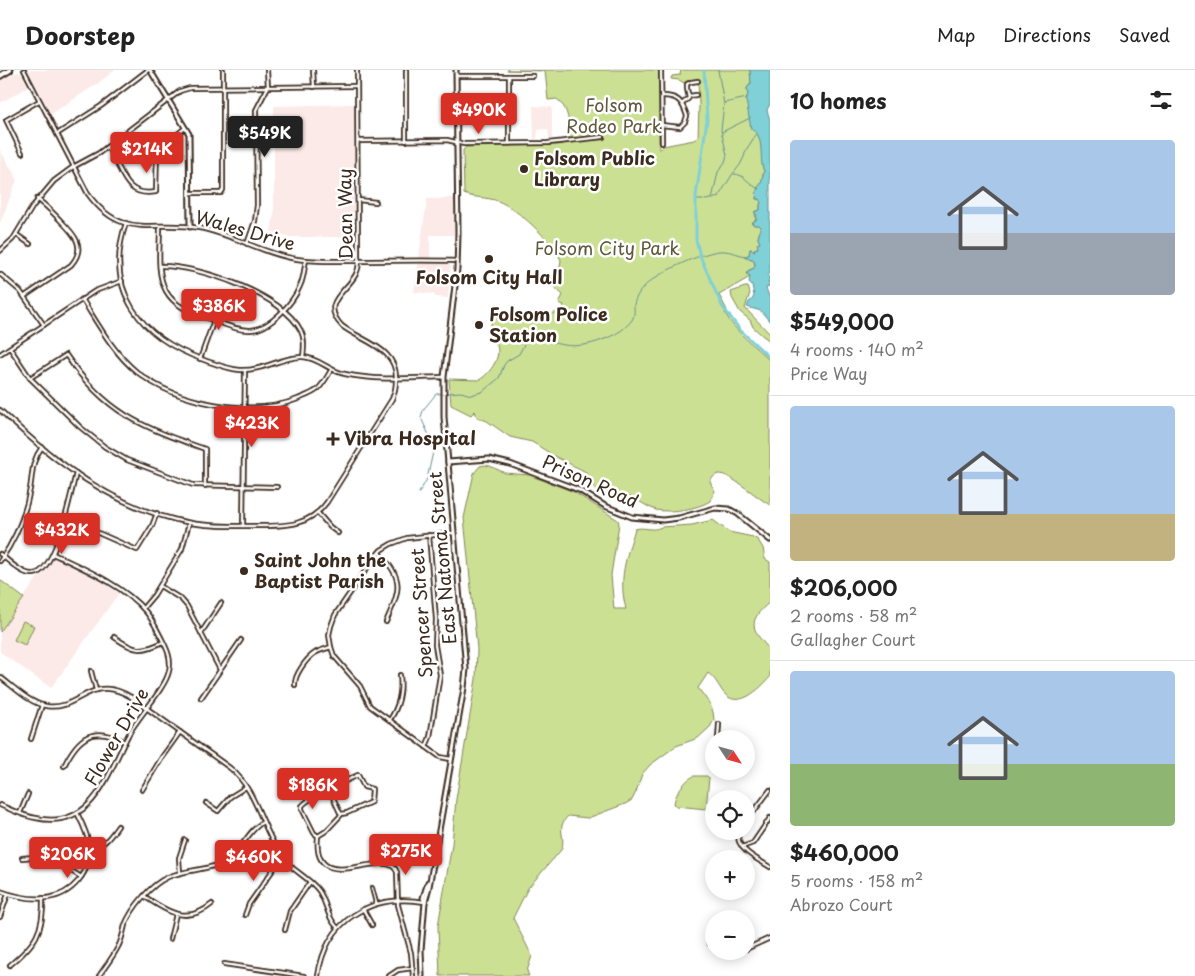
<!DOCTYPE html>
<meta charset="utf-8">
<style>
body{margin:0;font-family:"Playpen Sans",sans-serif;background:#f6f6f6;color:#222;height:100vh;display:flex;flex-direction:column;font-size:19px;white-space:nowrap}
*{box-sizing:border-box;margin:0}
p{font-size:16px;color:#767676}
.icon{flex:none;width:28px;height:28px;fill:none;stroke:currentColor;stroke-width:2;stroke-linecap:round;stroke-linejoin:round}
.map{position:relative;flex:1;overflow:hidden}
.sheet{display:flex;flex-direction:column;background:#fff;width:425px}
.sheet>*{flex:none}
.needle{width:32px;rotate:126deg}
.fabs{position:absolute;left:705px;top:660px;display:grid;gap:10px}
.fabs a{display:grid;place-items:center;width:50px;height:50px;border-radius:50%;background:#fff;box-shadow:0 2px 12px #0003;font-size:25px}
.price{position:absolute;translate:-50% -42px;padding:0 11px;border-radius:5px;background:#d93025;color:#fff;font-size:16px;line-height:32px;filter:drop-shadow(0 1px 2px #0008)}
.price::after{content:'';position:absolute;left:50%;top:30px;width:15px;height:11px;margin-left:-8px;background:inherit;clip-path:polygon(0 0,100% 0,50% 100%)}
.price.current{background:#222;color:#fff}
ul{padding:0;list-style:none}
li{display:grid;align-content:center;gap:10px;height:265px;padding:0 20px}
li+li{border-top:1px solid #e0e0e0}
li span{display:grid;place-items:center;height:155px;border-radius:5px;color:#555}
li>.icon{margin-inline-start:auto}
span .icon{width:90px;height:90px;fill:#fffc;stroke-width:1}
li b{font-size:21px}
h2{display:flex;justify-content:space-between;align-items:center;height:60px;padding:0 20px;font-size:21px}
header{display:flex;align-items:center;gap:30px;box-sizing:border-box;height:70px;padding:0 25px;background:#fff;border-bottom:1px solid #e0e0e0}
header strong{font-size:24px}
nav{display:flex;gap:28px;margin-inline-start:auto;font-size:18px}
main{display:flex;flex:1;min-height:0}
.map>svg:first-child{display:block}
</style>
<header>
<strong>Doorstep</strong>
<nav><a>Map</a><a>Directions</a><a>Saved</a></nav>
</header>
<main>
<div class="map">
<svg width="770" height="906" viewBox="0 0 770 906">
<rect width="100%" height="100%" fill="#fff"/>
<filter id="ink" filterUnits="userSpaceOnUse"><feTurbulence type="fractalNoise" baseFrequency=".02" numOctaves="2"/><feDisplacementMap in="SourceGraphic" scale="10" xChannelSelector="R" yChannelSelector="G"/><feConvolveMatrix kernelMatrix="1 2 1 2 8 2 1 2 1" color-interpolation-filters="sRGB"/></filter>
<g filter="url(#ink)">
<g fill="#fceae8">
<polygon points="28,0 115,0 97,14 51,44"/>
<polygon points="17,2 22,4 28,17 0,33 0,11"/>
<polygon points="354,34 355,167 290,167 271,161 274,144 274,36"/>
<polygon points="533,36 552,37 552,69 549,69 548,59 538,60 537,69 534,69"/>
<polygon points="0,80 17,109 0,154"/>
<polygon points="454,128 454,165 430,165 430,193 449,194 451,196 448,228 435,227 434,224 414,222 427,129"/>
<polygon points="54,488 98,509 119,523 51,618 0,582 0,562 38,507 42,504"/>
</g>
<g fill="#cce094" stroke="#848559">
<path d="M507 0H659V80L663 76 694 70 698 67 699 35 698 9 684 13 679 10 671 9 672 6 680 5 681 0H750L751 13 747 18 748 24 746 30C748 36 751 53 752 60 766 65 759 90 764 101L761 114C756 118 757 123 756 129H760L761 132 760 135V140L755 142 756 150 751 153 755 155H759L761 157 758 168 760 173 758 178 754 179 755 180 750 179 749 185 745 186C752 190 755 189 755 198L749 200 746 204 750 207 719 225 727 240 725 243C736 263 754 275 770 291V435C759 429 729 403 719 404 714 405 712 408 710 412L715 421 710 431C698 439 670 443 656 440 646 437 638 429 628 426 623 424 618 426 612 426 596 425 591 415 586 402L556 387 532 372 510 367 487 351 477 347 475 341 471 345 451 335 449 309 479 310C493 302 508 277 489 267L492 248H514L532 253 554 243H561L564 235 559 233 563 225 552 215 559 202 561 190C551 170 518 139 498 131 487 127 473 128 464 124L463 80 466 77 556 75 569 73C569 57 571 41 557 29L548 30 545 1Z"/>
<polygon points="745,217 748,217 750,223 745,238 770,264 770,271 763,266 753,257 750,250 740,242 732,228 731,222"/>
<path d="M485 395 490 396 505 403 529 405 574 422 618 450 619 454 611 505 614 539H626C618 509 626 488 635 459 644 456 652 462 661 457L692 455 713 450 729 462 753 467 758 470 763 478 765 489 770 492V532C745 552 753 561 770 580V607C760 619 737 641 723 622 718 615 715 608 708 603L698 618 710 634 713 642 714 650 710 657 698 668 676 676 650 695 642 704 636 722 632 730 625 734 588 748 568 746C555 759 567 767 561 780L528 818 513 848 532 886 527 901 529 906H440L438 856 452 774 456 729 476 609 477 579 464 448 474 403 480 396Z"/>
<polygon points="0,510 24,528 0,562"/>
<polygon points="23,551 34,556 25,575 14,570"/>
<path d="M694 706H707L709 708 706 739 677 736 674 734C675 723 685 710 694 706Z"/>
</g>
<path fill="#7fd0d7" stroke="#648e8d" d="M750 0H770V34L767 40 770 50V203L768 206 770 211 768 213 770 216 766 218 770 229V252L761 241 747 237 749 232 752 230 754 226 752 215 749 212 750 206 746 202 754 198 755 194 753 189 744 187 749 185 750 179 755 181 754 179 758 178 757 174 760 173 758 168 761 157 759 155H755L751 153 756 150 757 145 754 142 760 140V135L761 132 760 129H756C757 123 756 117 761 114L764 101C758 89 766 66 751 59L746 30 748 24 747 18 751 14Z"/>
<g fill="none" stroke-linecap="round" stroke-linejoin="round">
<g stroke="#648e8d" stroke-width="1">
<polyline points="724,33 747,28"/>
<polyline points="722,62 750,48"/>
<path d="M734 104C745 104 749 115 759 119"/>
<polyline points="713,129 719,126 732,105 740,95 744,87 746,80 757,63"/>
<polyline points="696,130 703,130"/>
<polyline points="705,130 712,129 718,102 725,92 727,85 721,60 724,34 718,0"/>
<path d="M421 348 423 340 436 324 461 322 471 325 482 322 499 308 504 295 507 291 519 284 528 267 534 266C561 277 580 280 607 268 617 264 626 258 632 250 635 245 634 240 634 235 635 229 639 222 643 218 654 204 701 183 719 181 727 180 737 184 745 186"/>
<polyline points="419,423 427,409 435,373 434,368 429,365 422,350"/>
</g>
<polyline stroke="#7fd0d7" stroke-width="3" points="704,0 707,50 696,126 696,170 700,186 722,236 740,260 770,288"/>
<g stroke="#3b2a1e" stroke-width="6">
<g id="minor">
<path d="M24 0 88 124C123 172 153 149 199 158 233 164 263 184 297 189 316 192 335 191 354 191 389 191 423 190 457 191"/>
<polyline points="313,0 314,17"/>
<polyline points="406,0 406,71"/>
<polyline points="661,0 662,73"/>
<polyline points="456,6 533,6"/>
<polyline points="689,26 696,25"/>
<polyline points="682,34 689,28 687,19 687,14 691,12 698,11"/>
<path d="M661 55 680 57 685 52 687 46C682 31 678 26 662 26"/>
<polyline points="57,64 101,36 148,0"/>
<polyline points="358,71 447,70 464,74 548,73 603,67"/>
<polyline points="509,73 509,6"/>
<path d="M107 77C123 97 122 128 156 122L157 82 162 76 185 58"/>
<polyline points="22,83 6,50 39,31"/>
<polyline points="190,123 221,123 223,120 223,0"/>
<polyline points="358,130 376,132"/>
<path d="M126 153C103 221 141 268 204 290 216 294 227 299 240 300 264 301 283 286 303 287 319 288 329 301 345 304 376 311 411 308 444 307"/>
<path d="M160 157C160 177 156 203 166 221 175 237 191 242 207 248 220 252 236 261 251 260 270 259 293 233 300 216 304 208 304 199 306 190"/>
<polyline points="17,165 30,174"/>
<polyline points="247,174 255,151 257,135 256,40 268,17 267,0"/>
<polyline points="0,181 13,169 33,136 54,111 73,97 99,83 180,21 190,18 357,16"/>
<path d="M160 196C198 195 284 225 301 261 305 269 304 278 303 287"/>
<polyline points="0,204 20,221 44,255"/>
<path d="M25 226 71 195C87 177 74 164 61 151 53 143 46 135 37 129"/>
<path d="M82 229C98 254 114 284 137 302 176 333 251 348 298 329 305 326 312 324 318 319 324 313 327 307 331 300"/>
<polyline points="10,278 30,308 80,357 105,377 127,390 193,415 277,417"/>
<polyline points="0,284 95,221 122,211"/>
<polyline points="200,289 214,250"/>
<path d="M30 308 66 285C105 343 142 357 205 379V416"/>
<path d="M0 340C53 391 116 440 191 453 212 457 234 456 255 456 284 456 309 457 327 432L392 329C395 322 396 317 396 310 398 278 363 272 342 256 313 226 366 217 358 187L357 0"/>
<polyline points="318,443 330,457 338,463"/>
<polyline points="64,448 137,480 152,456 157,443"/>
<polyline points="243,456 245,300"/>
<path d="M379 483C405 509 400 520 386 552"/>
<path d="M0 484C8 490 22 505 33 504 56 504 71 422 76 403"/>
<path d="M0 491C16 469 25 446 30 419 33 402 31 392 42 377"/>
<polyline points="160,516 181,529 187,536 220,600"/>
<polyline points="143,538 154,525 182,479 189,453"/>
<polyline points="201,563 221,533"/>
<path d="M114 567C134 581 141 583 163 572"/>
<polyline points="91,601 96,620"/>
<path d="M0 607C14 617 29 633 46 636 79 642 90 602 131 627L230 698C257 720 262 760 282 787 292 801 309 807 319 821 327 833 327 848 338 858"/>
<path d="M295 615C294 605 307 588 315 583 320 580 326 579 331 577"/>
<polyline points="201,628 241,570"/>
<path d="M389 651C399 637 402 621 400 605"/>
<polyline points="31,669 42,635"/>
<polyline points="718,669 719,654"/>
<polyline points="426,677 430,667 440,605 435,575 436,549 429,465"/>
<polyline points="451,689 440,687 370,636 360,616 334,586 331,577 329,565 331,556 335,545 372,491 381,480 391,474 407,468 453,463"/>
<path d="M64 696C78 667 93 655 125 672"/>
<polyline points="142,720 162,687 180,662"/>
<polyline points="206,733 218,741 230,727 246,717"/>
<path d="M0 735C12 740 23 746 36 748 95 761 108 701 130 662 140 645 166 617 169 601 172 589 167 579 162 569 157 560 153 550 146 542 125 516 83 498 53 484"/>
<polyline points="20,743 28,724"/>
<path d="M341 744 347 743 371 732 372 719 364 717 358 705 333 717 330 721 341 745 326 761 318 766C311 831 387 774 397 802L398 835 411 883 413 906"/>
<polyline points="746,752 770,720"/>
<path d="M740 761C731 777 759 790 770 797"/>
<path d="M318 766 314 763 302 739V736C308 729 321 723 330 723"/>
<polyline points="742,777 753,773 770,748"/>
<path d="M89 778C104 777 110 767 118 756"/>
<path d="M22 788C49 784 60 794 81 807"/>
<polyline points="180,803 179,788 185,770"/>
<polyline points="372,818 376,833"/>
<path d="M0 821C14 826 31 830 47 828 72 825 92 802 89 776 88 764 82 753 77 743"/>
<path d="M144 826C167 842 187 855 212 834"/>
<polyline points="363,839 372,855"/>
<polyline points="245,845 249,834 282,787"/>
<polyline points="0,847 8,824"/>
<polyline points="285,860 290,841 310,812"/>
<polyline points="170,869 176,844"/>
<polyline points="709,873 714,875"/>
<polyline points="746,879 770,868"/>
<polyline points="727,881 734,884 741,881"/>
<polyline points="224,894 304,906"/>
<path d="M10 895C35 874 44 862 43 828"/>
<path d="M99 906C105 897 113 887 118 877 122 870 123 863 125 855 132 838 150 815 168 807 186 799 209 801 226 791 242 781 247 761 263 752"/>
<path d="M318 906C326 850 371 823 425 832"/>
<polyline points="389,906 398,900 413,898"/>
</g>
</g>
<g stroke="#3b2a1e" stroke-width="7">
<g id="tertiary">
<polyline points="150,0 189,64 190,157"/>
<polyline points="448,392 489,389 510,394 579,420 605,436 632,447 663,450 679,448 715,438 729,439 738,444 770,470"/>
</g>
</g>
<g stroke="#3b2a1e" stroke-width="7">
<g id="secondary">
<polyline points="425,832 429,817 464,618 466,599 444,347 444,307 457,199 458,163 456,0"/>
<polyline points="422,906 421,880 425,832 423,828 428,812"/>
</g>
</g>
<g stroke="#3b2a1e" stroke-width="8">
<polyline id="primary" points="0,6 10,0"/>
</g>
<use href="#minor" stroke="#fff" stroke-width="2.5"/>
<use href="#tertiary" stroke="#fff" stroke-width="3"/>
<use href="#secondary" stroke="#fff" stroke-width="3"/>
<use href="#primary" stroke="#fff" stroke-width="4"/>
</g>
</g>
<g fill="#3b2a1e" stroke="#fff" stroke-width="2">
<circle cx="524" cy="99" r="5"/>
<circle cx="489" cy="189" r="5"/>
<circle cx="479" cy="255" r="5"/>
<path d="M330.5 361.5h5v5h5v5h-5v5h-5v-5h-5v-5h5z"/>
<circle cx="244" cy="501" r="5"/>
</g>
<g text-anchor="middle" stroke-width="5" stroke-linejoin="round" paint-order="stroke">
<g font-size="18" fill="#5f583c" stroke="#fff">
<text x="614" y="42">Folsom<tspan x="614" dy="21">Rodeo Park</tspan></text>
<text x="607" y="185">Folsom City Park</text>
</g>
<g font-size="18" font-weight="bold" fill="#3b2a1e" stroke="#fff" text-anchor="start">
<text x="534" y="95">Folsom Public<tspan x="534" dy="21">Library</tspan></text>
<text x="489" y="214" text-anchor="middle">Folsom City Hall</text>
<text x="489" y="251">Folsom Police<tspan x="489" dy="21">Station</tspan></text>
<text x="344" y="375">Vibra Hospital</text>
<text x="254" y="497">Saint John the<tspan x="254" dy="21">Baptist Parish</tspan></text>
</g>
<g font-size="18" fill="#3b2a1e" stroke="#fff">
<text transform="translate(346 144) rotate(-91)" y="6">Dean Way</text>
<text transform="translate(245 161) rotate(16)" y="6">Wales Drive</text>
<text transform="translate(590 412) rotate(24)" y="6">Prison Road</text>
<text transform="translate(443 488) rotate(-95)" y="6">East Natoma Street</text>
<text transform="translate(422 543) rotate(-94)" y="6">Spencer Street</text>
<text transform="translate(117 667) rotate(-60)" y="6">Flower Drive</text>
</g>
</g>
</svg>
<div class="fabs">
<a><svg class="needle" viewBox="-14 -14 28 28"><path d="M0-13l5 13h-10z" fill="#e53935"/><path d="M0 13l5-13h-10z" fill="#767676"/></svg></a>
<a><svg class="icon" aria-label="locate" viewBox="0 0 24 24"><circle cx="12" cy="12" r="6"/><path d="M12 2v4M12 18v4M2 12h4M18 12h4"/></svg></a>
<a>+</a>
<a>−</a>
</div>
<b class="price" style="left:479px;top:65px">$490K</b>
<b class="price current" style="left:265px;top:88px">$549K</b>
<b class="price" style="left:147px;top:104px">$214K</b>
<b class="price" style="left:219px;top:261px">$386K</b>
<b class="price" style="left:252px;top:378px">$423K</b>
<b class="price" style="left:62px;top:485px">$432K</b>
<b class="price" style="left:313px;top:740px">$186K</b>
<b class="price" style="left:406px;top:806px">$275K</b>
<b class="price" style="left:68px;top:809px">$206K</b>
<b class="price" style="left:254px;top:812px">$460K</b>
</div>
<section class="sheet">
<h2>10 homes<svg class="icon" aria-label="filters" viewBox="0 0 24 24"><path d="M4 7h16M4 17h16"/><circle cx="9" cy="7" r="2"/><circle cx="15" cy="17" r="2"/></svg></h2>
<ul>
<li><span style="background:linear-gradient(#a9c7e8 60%,#9aa5b1 0)"><svg class="icon" aria-label="home" viewBox="0 0 24 24"><path d="M3 11l9-7 9 7M6 9v11h12V9"/></svg></span><div><b>$549,000</b><p>4 rooms · 140 m²</p><p>Price Way</p></div></li>
<li><span style="background:linear-gradient(#a9c7e8 70%,#c2b280 0)"><svg class="icon" aria-label="home" viewBox="0 0 24 24"><path d="M3 11l9-7 9 7M6 9v11h12V9"/></svg></span><div><b>$206,000</b><p>2 rooms · 58 m²</p><p>Gallagher Court</p></div></li>
<li><span style="background:linear-gradient(#a9c7e8 60%,#8fb573 0)"><svg class="icon" aria-label="home" viewBox="0 0 24 24"><path d="M3 11l9-7 9 7M6 9v11h12V9"/></svg></span><div><b>$460,000</b><p>5 rooms · 158 m²</p><p>Abrozo Court</p></div></li>
</ul>
</section>
</main>
